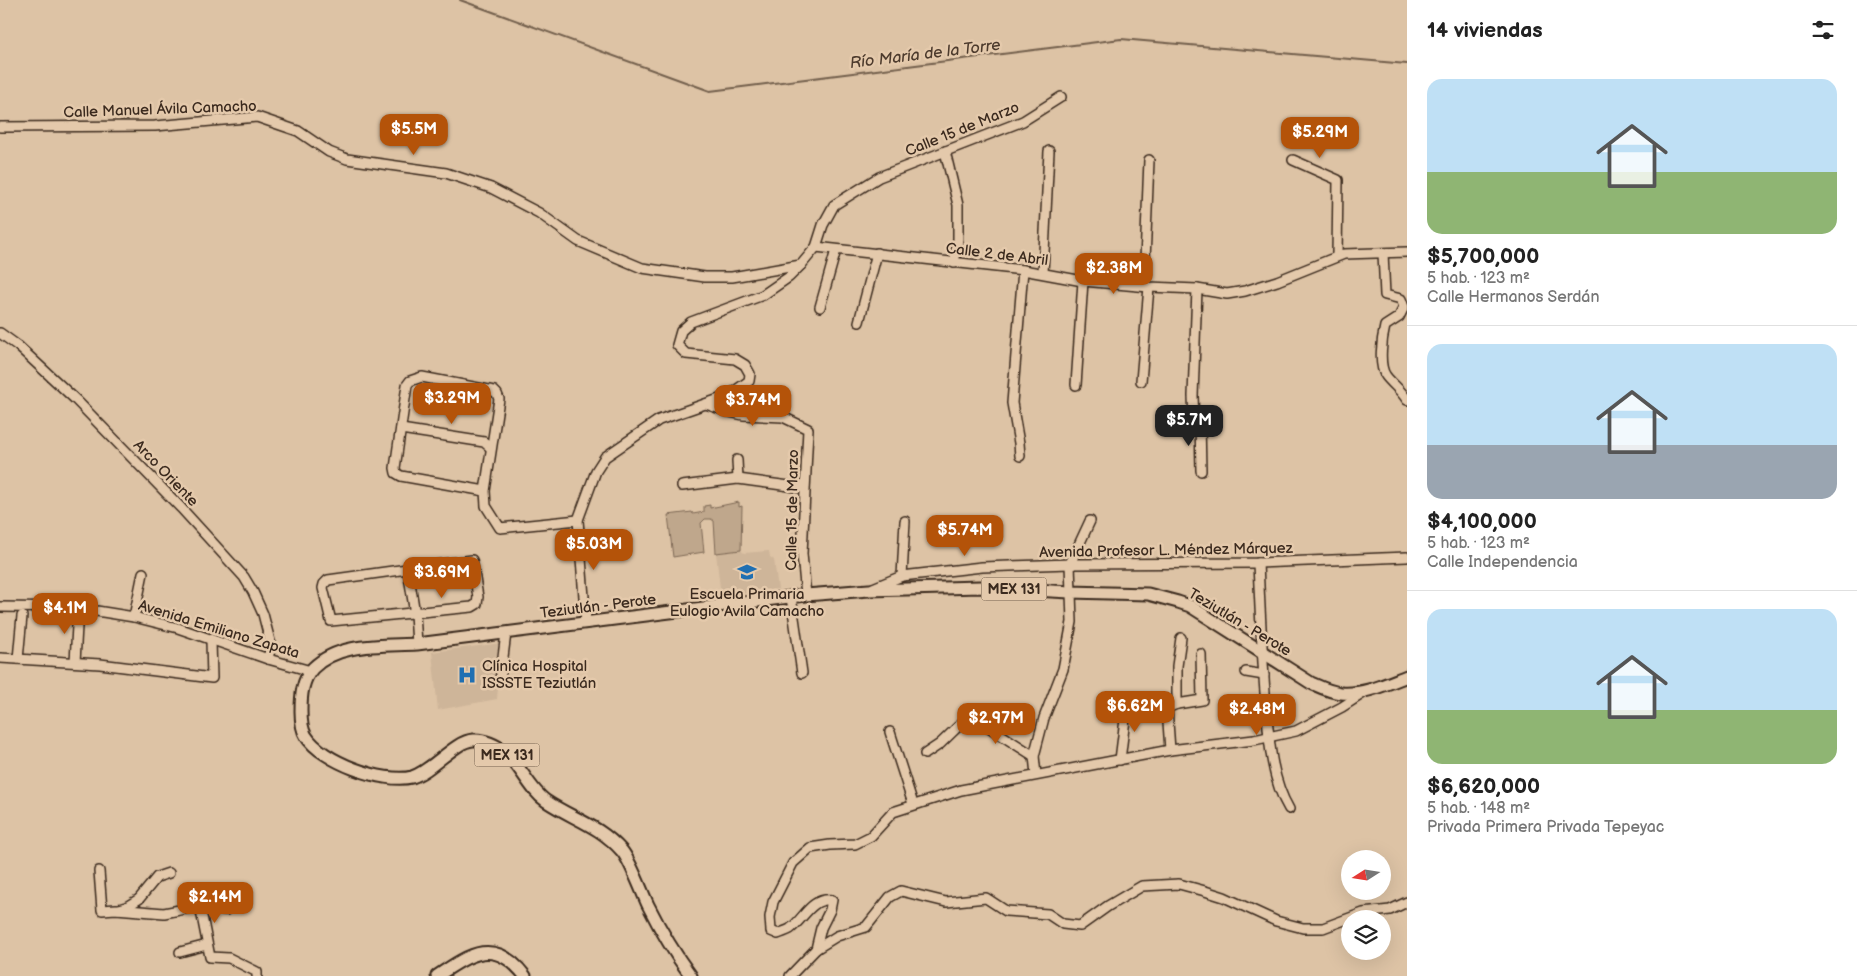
<!DOCTYPE html>
<html lang="es">
<meta charset="utf-8">
<style>
body{margin:0;font-family:"Balsamiq Sans",sans-serif;background:#f2f2f2;color:#222;height:100vh;display:flex;flex-direction:column;font-size:19px;white-space:nowrap}
*{box-sizing:border-box;margin:0}
p{font-size:16px;color:#767676}
.icon{flex:none;width:28px;height:28px;fill:none;stroke:currentColor;stroke-width:2;stroke-linecap:round;stroke-linejoin:round}
.map{position:relative;flex:1;overflow:hidden}
.panel{display:flex;flex-direction:column;background:#fff;width:450px}
.panel>*{flex:none}
.needle{width:32px;rotate:258deg}
.buttons{position:absolute;left:1341px;top:850px;display:grid;gap:10px}
.buttons a{display:grid;place-items:center;width:50px;height:50px;border-radius:50%;background:#fff;box-shadow:0 5px 20px #0002;font-size:25px}
.price{position:absolute;translate:-50% -42px;padding:0 11px;border-radius:10px;background:#b45309;color:#fff;font-size:16px;line-height:32px;filter:drop-shadow(0 1px 2px #0008)}
.price::after{content:'';position:absolute;left:50%;top:30px;width:15px;height:11px;margin-left:-8px;background:inherit;clip-path:polygon(0 0,100% 0,50% 100%)}
.price.on{background:#222;color:#fff}
ul{padding:0;list-style:none}
li{display:grid;align-content:center;gap:10px;height:265px;padding:0 20px}
li+li{border-top:1px solid #e0e0e0}
li span{display:grid;place-items:center;height:155px;border-radius:15px;color:#555}
li>.icon{margin-inline-start:auto}
span .icon{width:90px;height:90px;fill:#fffc;stroke-width:1}
li b{font-size:21px}
h2{display:flex;justify-content:space-between;align-items:center;height:60px;padding:0 20px;font-size:21px}
main{display:flex;flex:1;min-height:0}
.map>svg:first-child{display:block}
</style>
<main>
<div class="map">
<svg width="1407" height="976" viewBox="0 0 1407 976">
<rect width="100%" height="100%" fill="#ddc3a5"/>
<filter id="ink" filterUnits="userSpaceOnUse"><feTurbulence type="fractalNoise" baseFrequency=".02" numOctaves="2"/><feDisplacementMap in="SourceGraphic" scale="10" xChannelSelector="R" yChannelSelector="G"/><feConvolveMatrix kernelMatrix="1 2 1 2 8 2 1 2 1" color-interpolation-filters="sRGB"/></filter>
<g filter="url(#ink)">
<g fill="#ceb599">
<polygon points="741,550 744,553 769,551 770,557 774,560 778,589 721,596 716,553"/>
<polygon points="502,643 497,699 438,710 432,652"/>
</g>
<polygon fill="#bfa78c" stroke="#7d6855" points="739,502 739,507 742,506 741,550 716,553 714,521 711,519 705,519 701,523 704,552 673,557 668,515 692,512 693,514 704,512 704,506 710,505 710,508"/>
<g fill="none" stroke-linecap="round" stroke-linejoin="round">
<polyline stroke="#725e4c" stroke-width="2" points="460,0 710,91 1121,39 1407,64"/>
<g stroke="#3b2a1e" stroke-width="12">
<g id="minor">
<polyline points="0,127 155,126 257,117 298,131 329,152 347,159 446,173 491,188 539,213 578,241 642,268 705,277 732,277 801,265 816,247 823,225 834,205 879,177 1023,121 1061,97"/>
<polyline points="945,151 958,205 958,239 954,263"/>
<polyline points="1293,160 1338,180 1337,256"/>
<polyline points="816,247 1023,270 1083,281 1149,287 1197,289 1227,294 1245,291 1277,281 1344,254 1407,252"/>
<path d="M1383 253 1385 295 1401 299 1404 307 1399 317 1385 326C1382 338 1378 366 1386 376 1393 385 1401 390 1407 400"/>
<polyline points="1043,273 1049,151"/>
<polyline points="1144,286 1149,160"/>
<polyline points="1197,289 1193,396 1194,422 1200,422 1201,471"/>
<polyline points="820,307 836,250"/>
<polyline points="859,322 877,253"/>
<polyline points="0,333 18,346 76,400 181,508 244,577 253,592 263,614 271,645 268,659"/>
<polyline points="1141,381 1149,287"/>
<polyline points="1076,385 1083,281"/>
<polyline points="706,404 729,412 743,415 783,417 808,429 802,554 806,595"/>
<polyline points="401,429 484,442 491,448"/>
<polyline points="1020,456 1019,443 1012,403 1023,270"/>
<polyline points="737,460 738,479"/>
<polyline points="682,486 738,479 804,488"/>
<polyline points="485,491 401,476 396,473 395,468 407,385 410,381 422,377 494,391 497,394 499,399 485,491 486,506 500,528 578,520"/>
<polygon points="472,560 478,597 477,604 472,607 331,621 323,588 324,584 328,580"/>
<path d="M1258 563C1260 610 1262 657 1266 705 1269 739 1271 779 1289 809"/>
<polyline points="408,570 415,614 417,644"/>
<polyline points="902,576 905,521"/>
<polyline points="873,588 902,576 982,567 1070,564 1258,563 1407,557"/>
<polyline points="791,597 802,673"/>
<polyline points="0,607 78,608 134,617 178,628 268,659 311,671"/>
<polyline points="134,617 143,573"/>
<polyline points="586,623 578,520 596,471 605,457 659,420 728,396 749,381 750,374 745,365 735,359 686,354 677,345 681,331 691,322 763,295 789,277 801,265"/>
<polyline points="0,658 100,664 212,678 211,641"/>
<polyline points="18,659 22,616"/>
<polyline points="75,662 78,608"/>
<polyline points="1246,672 1264,675"/>
<polyline points="500,681 506,633"/>
<polyline points="1177,704 1177,666 1181,638"/>
<polyline points="890,732 913,804"/>
<polyline points="1170,750 1167,708 1177,704 1202,700 1201,654"/>
<polyline points="925,754 940,744 970,715 1034,756"/>
<polyline points="1120,760 1127,703"/>
<polyline points="1036,775 1034,756 1044,718 1063,669 1072,622 1070,564 1090,521"/>
<polyline points="99,871 102,910 116,909 164,913 200,906 226,910"/>
<polyline points="200,906 210,957 229,958 257,972 257,976"/>
<polyline points="119,909 126,907 139,899 157,877 169,873"/>
<polyline points="816,949 837,936 866,927 890,897 901,891 946,902 986,898 1006,911 1048,914 1063,924 1080,926 1108,906 1142,886 1179,884 1205,891 1224,897 1276,921 1303,928 1323,928 1363,913 1390,910 1407,902"/>
<polyline points="180,952 207,945"/>
<path d="M790 976 816 949 821 928 830 910 832 900C810 898 805 918 790 929 787 931 782 932 778 934L771 931 770 917 773 902 793 863 810 848 830 845 855 844 871 836 893 812 961 790 1170 750 1254 740 1296 731 1342 707 1365 692"/>
</g>
</g>
<g stroke="#3b2a1e" stroke-width="15">
<g id="major">
<path d="M437 976C471 953 495 937 525 976"/>
<path d="M691 976C674 953 661 931 648 905 641 890 631 862 622 851 599 825 573 819 546 801 530 790 520 765 505 752 497 745 483 739 473 740 455 741 432 771 412 777 384 784 322 762 306 736 302 730 301 719 301 711 301 696 302 680 313 668 339 642 382 646 417 644L806 595 869 590 980 587 1070 592 1148 594 1178 602 1190 606 1311 683C1320 687 1330 692 1341 693 1364 695 1386 684 1407 676"/>
</g>
</g>
<use href="#minor" stroke="#e4c9ab" stroke-width="9"/>
<use href="#major" stroke="#e4c9ab" stroke-width="11"/>
</g>
</g>
<defs>
<g id="school-bare" transform="scale(1.5)"><path d="M0-5L7-2L0 1L-7-2ZM-4 1L0 2.5L4 1V4Q0 6-4 4Z" fill="#1f6fb2" stroke="#e4c9ab" stroke-width="2.5" paint-order="stroke"/></g>
<g id="hospital-bare" transform="scale(1.5)"><path d="M-5-5h3v3.5h4V-5h3V5h-3V1.5h-4V5h-3Z" fill="#1f6fb2" stroke="#e4c9ab" stroke-width="2.5" paint-order="stroke"/></g>
</defs>
<g fill-rule="evenodd">
<use href="#school-bare" x="747" y="572"/>
<use href="#hospital-bare" x="467" y="675"/>
</g>
<g text-anchor="middle" stroke-width="5" stroke-linejoin="round" paint-order="stroke">
<g fill="#e4c9ab" stroke="#6e5a48" stroke-width="1">
<rect x="981.5" y="577.5" width="65" height="23" rx="4"/>
<rect x="474.5" y="743.5" width="65" height="23" rx="4"/>
</g>
<g font-size="14" font-weight="bold" fill="#3b2a1e">
<text x="1014" y="594">MEX 131</text>
<text x="507" y="760">MEX 131</text>
</g>
<g font-size="15" fill="#3b2a1e" stroke="#e4c9ab">
<text transform="translate(160 109) rotate(-2)" y="5">Calle Manuel Ávila Camacho</text>
<text transform="translate(962 129) rotate(-22)" y="5">Calle 15 de Marzo</text>
<text transform="translate(997 254) rotate(7)" y="5">Calle 2 de Abril</text>
<text transform="translate(166 473) rotate(46)" y="5">Arco Oriente</text>
<text transform="translate(792 510) rotate(-89)" y="5">Calle 15 de Marzo</text>
<text transform="translate(1166 550) rotate(-1)" y="5">Avenida Profesor L. Méndez Márquez</text>
<text transform="translate(598 606) rotate(-7)" y="5">Teziutlán - Perote</text>
<text transform="translate(1240 622) rotate(31)" y="5">Teziutlán - Perote</text>
<text transform="translate(219 629) rotate(17)" y="5">Avenida Emiliano Zapata</text>
</g>
<g font-size="15" fill="#3b2a1e" stroke="#e4c9ab">
<text x="747" y="599">Escuela Primaria<tspan x="747" dy="17">Eulogio Avila Camacho</tspan></text>
<text x="482" y="671" text-anchor="start">Clínica Hospital<tspan x="482" dy="17">ISSSTE Teziutlán</tspan></text>
</g>
<g font-size="16" font-style="italic" fill="#4d3b2d" stroke="#e4c9ab">
<text transform="translate(925 53) rotate(-7)" y="6">Río María de la Torre</text>
</g>
</g>
</svg>
<div class="buttons">
<a><svg class="needle" viewBox="-14 -14 28 28"><path d="M0-13l5 13h-10z" fill="#e53935"/><path d="M0 13l5-13h-10z" fill="#767676"/></svg></a>
<a><svg class="icon" aria-label="layers" viewBox="0 0 24 24"><path d="M12 4l9 5-9 5-9-5zM3 14l9 5 9-5"/></svg></a>
</div>
<b class="price" style="left:414px;top:156px">$5.5M</b>
<b class="price" style="left:1320px;top:159px">$5.29M</b>
<b class="price" style="left:1114px;top:295px">$2.38M</b>
<b class="price" style="left:452px;top:425px">$3.29M</b>
<b class="price" style="left:753px;top:427px">$3.74M</b>
<b class="price on" style="left:1189px;top:447px">$5.7M</b>
<b class="price" style="left:965px;top:557px">$5.74M</b>
<b class="price" style="left:594px;top:571px">$5.03M</b>
<b class="price" style="left:442px;top:599px">$3.69M</b>
<b class="price" style="left:65px;top:635px">$4.1M</b>
<b class="price" style="left:1135px;top:733px">$6.62M</b>
<b class="price" style="left:1257px;top:736px">$2.48M</b>
<b class="price" style="left:996px;top:745px">$2.97M</b>
<b class="price" style="left:215px;top:924px">$2.14M</b>
</div>
<section class="panel">
<h2>14 viviendas<svg class="icon" aria-label="filters" viewBox="0 0 24 24"><path d="M4 7h16M4 17h16"/><circle cx="9" cy="7" r="2"/><circle cx="15" cy="17" r="2"/></svg></h2>
<ul>
<li><span style="background:linear-gradient(#bfe0f5 60%,#8fb573 0)"><svg class="icon" aria-label="home" viewBox="0 0 24 24"><path d="M3 11l9-7 9 7M6 9v11h12V9"/></svg></span><div><b>$5,700,000</b><p>5 hab. · 123 m²</p><p>Calle Hermanos Serdán</p></div></li>
<li><span style="background:linear-gradient(#bfe0f5 65%,#9aa5b1 0)"><svg class="icon" aria-label="home" viewBox="0 0 24 24"><path d="M3 11l9-7 9 7M6 9v11h12V9"/></svg></span><div><b>$4,100,000</b><p>5 hab. · 123 m²</p><p>Calle Independencia</p></div></li>
<li><span style="background:linear-gradient(#bfe0f5 65%,#8fb573 0)"><svg class="icon" aria-label="home" viewBox="0 0 24 24"><path d="M3 11l9-7 9 7M6 9v11h12V9"/></svg></span><div><b>$6,620,000</b><p>5 hab. · 148 m²</p><p>Privada Primera Privada Tepeyac</p></div></li>
</ul>
</section>
</main>
